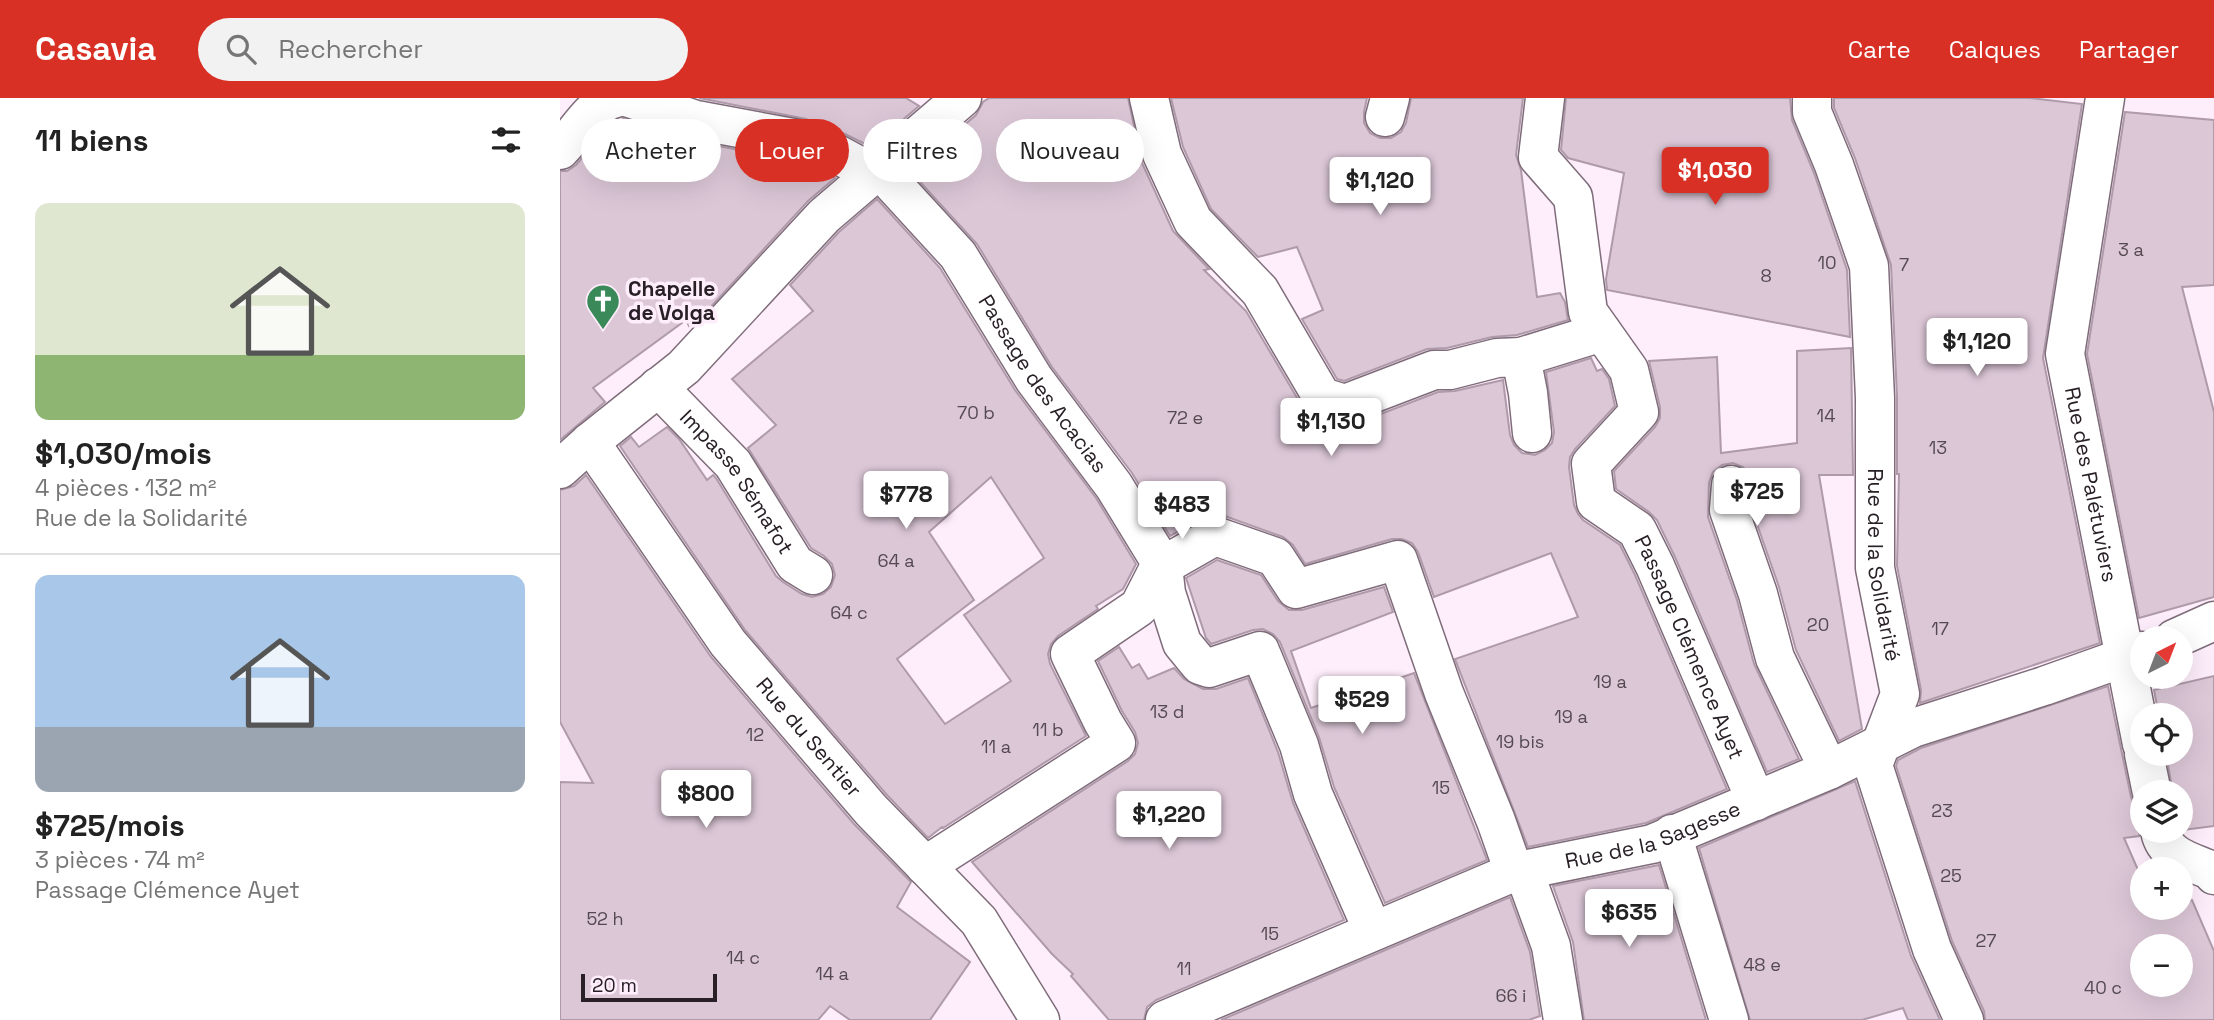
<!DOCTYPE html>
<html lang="fr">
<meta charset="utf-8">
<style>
body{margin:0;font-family:"Space Grotesk",sans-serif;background:#f2f2f2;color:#222;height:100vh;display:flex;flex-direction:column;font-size:26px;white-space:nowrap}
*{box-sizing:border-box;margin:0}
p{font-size:23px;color:#767676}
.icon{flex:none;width:38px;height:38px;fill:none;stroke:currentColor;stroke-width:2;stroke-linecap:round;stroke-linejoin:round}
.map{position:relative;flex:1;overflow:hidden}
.panel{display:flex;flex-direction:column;background:#fff;width:560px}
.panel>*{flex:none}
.hud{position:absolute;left:21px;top:21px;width:665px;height:63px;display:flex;gap:14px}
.needle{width:46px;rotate:42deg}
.buttons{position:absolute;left:1570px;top:528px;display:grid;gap:14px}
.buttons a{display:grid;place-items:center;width:63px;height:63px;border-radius:50%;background:#fff;box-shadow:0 7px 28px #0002;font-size:35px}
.scale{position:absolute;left:21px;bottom:18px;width:136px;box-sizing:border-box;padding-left:7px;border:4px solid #282026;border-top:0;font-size:19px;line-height:24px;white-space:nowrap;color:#282026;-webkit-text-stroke:5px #feedfa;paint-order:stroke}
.price{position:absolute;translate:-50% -60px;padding:0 16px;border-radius:7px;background:#fff;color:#222;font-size:23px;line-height:46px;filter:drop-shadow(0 2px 4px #0008)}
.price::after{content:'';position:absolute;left:50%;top:42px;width:21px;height:16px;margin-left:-10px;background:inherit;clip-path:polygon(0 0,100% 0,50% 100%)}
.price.on{background:#d93025;color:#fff}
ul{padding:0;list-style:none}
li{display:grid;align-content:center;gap:14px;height:371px;padding:0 35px}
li+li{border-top:2px solid #e0e0e0}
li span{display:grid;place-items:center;height:217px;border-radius:14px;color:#555}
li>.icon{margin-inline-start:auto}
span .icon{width:126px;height:126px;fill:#fffc;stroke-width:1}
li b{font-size:30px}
h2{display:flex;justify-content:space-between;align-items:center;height:84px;padding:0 35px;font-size:30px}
.chip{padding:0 24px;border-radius:32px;background:#fff;box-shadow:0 7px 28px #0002;font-size:24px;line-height:63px}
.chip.on{background:#d93025;color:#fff}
header{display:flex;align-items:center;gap:42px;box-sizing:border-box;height:98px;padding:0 35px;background:#d93025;color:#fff}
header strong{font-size:33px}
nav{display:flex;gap:38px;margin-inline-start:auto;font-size:24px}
.search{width:490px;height:63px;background:#f2f2f2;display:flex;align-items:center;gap:18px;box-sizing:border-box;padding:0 24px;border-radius:38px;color:#767676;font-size:26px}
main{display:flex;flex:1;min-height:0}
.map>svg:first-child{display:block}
</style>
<header>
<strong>Casavia</strong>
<div class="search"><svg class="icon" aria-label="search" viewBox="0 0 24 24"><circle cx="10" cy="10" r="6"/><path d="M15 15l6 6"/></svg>Rechercher</div>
<nav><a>Carte</a><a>Calques</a><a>Partager</a></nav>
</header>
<main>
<section class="panel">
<h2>11 biens<svg class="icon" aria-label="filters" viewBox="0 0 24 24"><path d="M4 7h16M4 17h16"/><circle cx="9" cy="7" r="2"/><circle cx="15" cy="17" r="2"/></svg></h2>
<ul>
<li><span style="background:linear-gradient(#dfe7d0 70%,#8fb573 0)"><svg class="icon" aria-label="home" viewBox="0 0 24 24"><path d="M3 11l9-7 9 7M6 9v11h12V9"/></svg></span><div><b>$1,030/mois</b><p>4 pièces · 132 m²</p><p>Rue de la Solidarité</p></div></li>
<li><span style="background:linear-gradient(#a9c7e8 70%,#9aa5b1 0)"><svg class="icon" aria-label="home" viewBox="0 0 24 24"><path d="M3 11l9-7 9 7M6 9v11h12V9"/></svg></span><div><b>$725/mois</b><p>3 pièces · 74 m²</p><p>Passage Clémence Ayet</p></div></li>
</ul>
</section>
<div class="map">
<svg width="1654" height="922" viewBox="0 0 1654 922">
<rect width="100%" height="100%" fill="#feedfa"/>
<g fill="#dcc7d7" stroke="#ae9aa9" stroke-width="2" fill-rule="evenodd">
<polygon points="139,0 346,0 359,8 311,49 285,36 246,21"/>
<polygon points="429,0 568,0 582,65 613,133 649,171 644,172 686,213 743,310 756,320 779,327 792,327 878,294 895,293 943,282 950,337 954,347 962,355 975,357 985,352 992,345 994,334 986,274 1031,260 1037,273 1042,271 1049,281 1055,308 1015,351 1010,359 1009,369 1014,407 1018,416 1023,422 1060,447 1075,477 1167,691 1086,725 968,749 895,561 1018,519 991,455 874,499 858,454 852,445 842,441 832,441 745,466 733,447 723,439 662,417 654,416 645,419 610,438 572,375 492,269 417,146 350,73 416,17 423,4"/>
<polygon points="611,0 807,0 804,14 804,25 810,35 820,40 831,40 841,34 846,25 851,0 963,0 956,57 961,72 977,199 1000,195 1005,204 1008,222 957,237 932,239 887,250 867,251 784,283 777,281 742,221 763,212 737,149 698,159 651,111 623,49"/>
<polygon points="1006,0 1230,0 1232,22 1254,75 1287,172 1290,239 1047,192 1046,181 1064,75 1008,60 1001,52"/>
<polygon points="1274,0 1470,0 1522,6 1483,260 1540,545 1360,605 1361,592 1337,468 1339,376 1337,376 1337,299 1331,167 1295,60 1274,10"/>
<polygon points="1565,14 1654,22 1654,187 1622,189 1654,314 1654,499 1579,520 1527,256"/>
<polygon points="63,21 132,43 232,62 275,80 248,103 147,213 129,228 126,222 33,290 45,304 0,342 0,73 7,73 16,67 47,30"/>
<path d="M317 101 380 170 455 292 536 400 576 466 563 491 536 508 538 511 498 538 491 546 488 556 490 566 526 638 383 730 382 729 368 740 327 697 185 532 60 348 71 339 79 349 107 329 119 341 147 382 153 377 156 380 216 478 223 484 242 496 252 499 263 496 271 489 275 477 272 466 264 458 251 450 188 350 216 327 172 281 253 213 230 187 279 134ZM431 379 484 460 404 517 451 583 385 626 337 561 414 502 369 434Z"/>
<polygon points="1291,250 1293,377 1259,377 1302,631 1279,643 1236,552 1219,489 1191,409 1193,389 1190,377 1183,369 1173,365 1162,367 1153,374 1149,385 1148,419 1177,502 1194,566 1239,661 1207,674 1115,459 1097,422 1089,414 1056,391 1054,373 1095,329 1100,320 1100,309 1089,263 1157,259 1161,355 1237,345 1237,253"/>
<polygon points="26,377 151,559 294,726 351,784 337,809 410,864 370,922 290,922 270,908 258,922 0,922 0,684 33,685 0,624 0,392 14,388"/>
<polygon points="657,462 701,477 718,503 729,512 742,512 824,489 833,514 731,553 751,610 854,575 927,762 825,805 774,689 759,639 720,544 713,536 703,531 693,532 651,546 646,540 626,480"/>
<polygon points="559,549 572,570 579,566 588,581 614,570 624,581 643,591 656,591 688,580 718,654 733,705 784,822 596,902 587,909 584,922 549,922 511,878 513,876 492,856 412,764 568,663 575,656 578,645 575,634 562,613 538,563"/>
<polygon points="1654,578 1654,728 1623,732 1620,726 1620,695 1613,695 1606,656 1620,656 1620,618 1599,618 1594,592"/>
<path d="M1548 588 1571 699 1575 709 1582 714 1579 738 1564 740 1582 781V810H1595L1598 817 1614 810H1620V807L1632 802 1654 853V922H1425L1424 913 1392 843 1336 668 1338 662 1361 650ZM1582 849H1620V887H1582Z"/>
<polygon points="1295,683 1351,858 1380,922 1348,922 1343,910 1302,922 1190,922 1139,750"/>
<polygon points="1099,767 1146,922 1024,922 1013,844 993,788"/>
<polygon points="950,799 970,854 980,918 969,922 661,922"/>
</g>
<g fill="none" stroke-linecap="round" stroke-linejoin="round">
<g stroke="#7f6c7a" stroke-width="41">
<g id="street">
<polyline points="69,0 136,22 238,41 277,56 314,76"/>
<polyline points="589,0 602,56 633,123 700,193 762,299 785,306 874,272 890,272 937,260 961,259 1042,234"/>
<path id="s1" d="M985 0 978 59 1013 99 1028 214 1069 272 1079 314 1031 366 1036 404 1077 432 1095 468 1196 703"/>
<path id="s2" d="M1252 0V14L1274 67 1309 168 1315 300V470L1340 596 1313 667 1372 851 1404 922"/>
<path id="s3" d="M1545 0 1505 256 1582 646"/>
<polyline points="825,19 830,0"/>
<path d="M0 52C18 34 31 6 56 0"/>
<path id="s4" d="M319 71 398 157 474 281 554 388 603 468 606 495 622 545 640 567 649 570 700 553 739 647 753 696 813 833"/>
<polyline points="961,259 968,295 972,335"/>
<path id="s5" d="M98 289 173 366 235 466 253 477"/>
<path id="s6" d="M30 344 168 545 311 712 419 823 480 922"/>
<polyline points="0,371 30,344 124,269 264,118 402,0"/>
<polyline points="1171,387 1169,412 1198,496 1215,560 1269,672"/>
<polyline points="1614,541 1654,523"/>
<polyline points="1584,656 1592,695"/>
<path d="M1600 733C1605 758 1629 763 1650 772L1654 777"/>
<polyline points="1112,736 1169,922"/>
<polyline points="365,768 556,645 543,624 510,556 579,509 599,470 655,438 715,459 736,491 838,462 884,595 936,723 954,774"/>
<polyline points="963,771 991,848 1003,922"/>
<path id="s7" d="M605 922 954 774 1092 746 1269 672 1353 630 1484 588 1582 553"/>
</g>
</g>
<use href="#street" stroke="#fff" stroke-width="38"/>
</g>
<defs>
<g id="church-pin" transform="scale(1.75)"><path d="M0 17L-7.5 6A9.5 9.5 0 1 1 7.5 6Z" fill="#3a8959" stroke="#feedfa"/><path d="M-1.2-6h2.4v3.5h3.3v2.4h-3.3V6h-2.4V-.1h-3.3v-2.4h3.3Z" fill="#fff"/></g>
</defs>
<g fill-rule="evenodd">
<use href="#church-pin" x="43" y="203"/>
</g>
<g text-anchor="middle" stroke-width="7" stroke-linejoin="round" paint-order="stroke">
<g font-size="18" fill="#554a52">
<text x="1571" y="158">3 a</text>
<text x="1267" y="171">10</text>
<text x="1344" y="173">7</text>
<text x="1206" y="184">8</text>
<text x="416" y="321">70 b</text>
<text x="1266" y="324">14</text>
<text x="625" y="326">72 e</text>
<text x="1378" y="356">13</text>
<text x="336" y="469">64 a</text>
<text x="289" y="521">64 c</text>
<text x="1258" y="533">20</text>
<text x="1380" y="537">17</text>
<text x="1050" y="590">19 a</text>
<text x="607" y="620">13 d</text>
<text x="1011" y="625">19 a</text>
<text x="488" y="638">11 b</text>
<text x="195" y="643">12</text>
<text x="960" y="650">19 bis</text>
<text x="436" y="655">11 a</text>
<text x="881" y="696">15</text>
<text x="1382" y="719">23</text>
<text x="1391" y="784">25</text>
<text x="45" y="827">52 h</text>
<text x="710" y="842">15</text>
<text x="1426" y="849">27</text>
<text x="183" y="866">14 c</text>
<text x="1202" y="873">48 e</text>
<text x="624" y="877">11</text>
<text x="272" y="882">14 a</text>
<text x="1543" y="896">40 c</text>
<text x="951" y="904">66 i</text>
</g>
<g font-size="21" font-weight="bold" fill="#282026" stroke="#feedfa" text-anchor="start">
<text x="68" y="198">Chapelle<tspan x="68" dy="24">de Volga</tspan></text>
</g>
<g font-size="21" fill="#282026" stroke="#feedfa">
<text dy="7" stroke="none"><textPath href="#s4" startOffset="271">Passage des Acacias</textPath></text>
<text dy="7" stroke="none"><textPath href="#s5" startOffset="124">Impasse Sémafot</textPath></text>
<text dy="7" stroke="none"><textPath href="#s3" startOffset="392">Rue des Palétuviers</textPath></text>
<text dy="7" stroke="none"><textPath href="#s2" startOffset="478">Rue de la Solidarité</textPath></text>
<text dy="7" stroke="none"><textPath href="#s1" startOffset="630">Passage Clémence Ayet</textPath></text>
<text dy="7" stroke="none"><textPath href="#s6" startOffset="368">Rue du Sentier</textPath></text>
<text dy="7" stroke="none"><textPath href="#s7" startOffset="523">Rue de la Sagesse</textPath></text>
</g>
</g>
</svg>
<div class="buttons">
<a><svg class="needle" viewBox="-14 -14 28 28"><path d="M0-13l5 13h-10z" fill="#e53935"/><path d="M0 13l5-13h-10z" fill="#767676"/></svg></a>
<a><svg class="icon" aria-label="locate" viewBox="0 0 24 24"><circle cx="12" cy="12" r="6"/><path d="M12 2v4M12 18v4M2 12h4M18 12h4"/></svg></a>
<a><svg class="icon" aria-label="layers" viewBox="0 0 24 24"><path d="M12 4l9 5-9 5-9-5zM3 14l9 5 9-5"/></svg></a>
<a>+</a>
<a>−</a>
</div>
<div class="scale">20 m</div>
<b class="price on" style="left:1155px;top:109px">$1,030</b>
<b class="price" style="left:820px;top:119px">$1,120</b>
<b class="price" style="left:1417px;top:280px">$1,120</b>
<b class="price" style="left:771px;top:360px">$1,130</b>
<b class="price" style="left:1197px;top:430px">$725</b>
<b class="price" style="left:346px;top:433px">$778</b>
<b class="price" style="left:622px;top:443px">$483</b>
<b class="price" style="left:802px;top:638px">$529</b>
<b class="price" style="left:146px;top:732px">$800</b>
<b class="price" style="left:609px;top:753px">$1,220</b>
<b class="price" style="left:1069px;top:851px">$635</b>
<div class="hud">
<a class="chip">Acheter</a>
<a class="chip on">Louer</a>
<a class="chip">Filtres</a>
<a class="chip">Nouveau</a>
</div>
</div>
</main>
